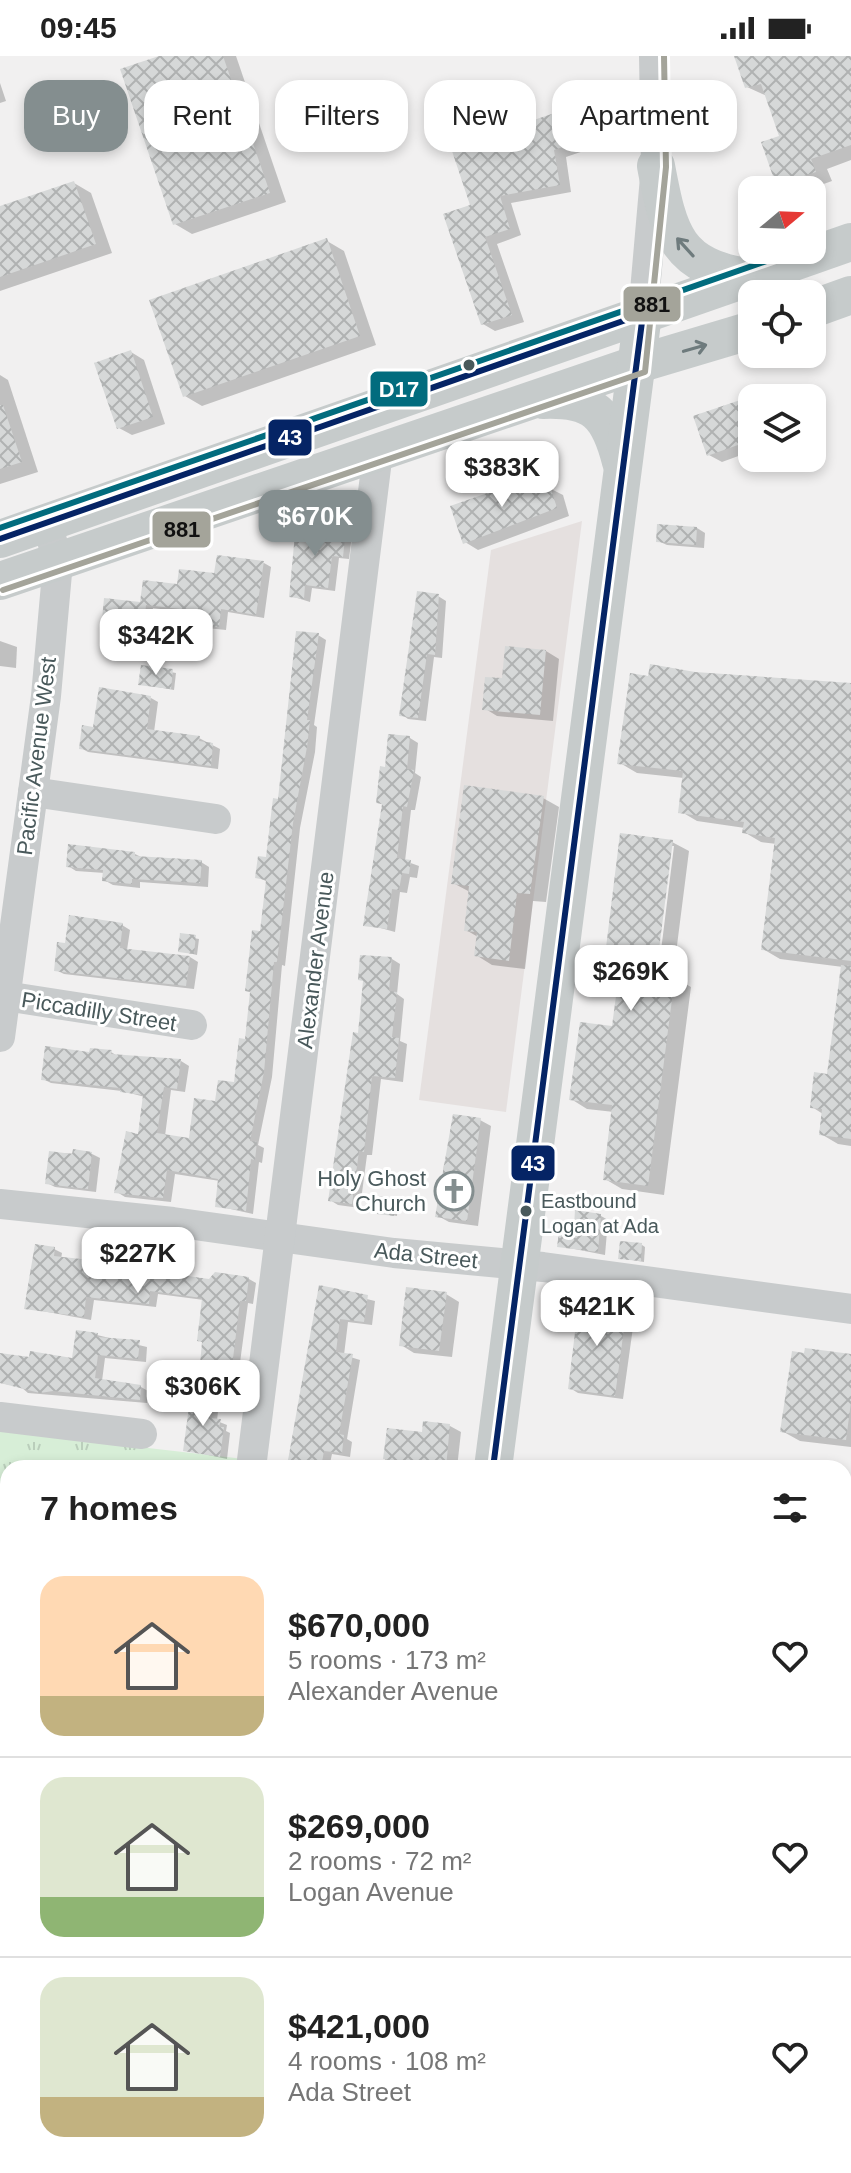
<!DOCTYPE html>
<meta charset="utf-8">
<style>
body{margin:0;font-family:Helvetica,sans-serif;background:#f2f2f2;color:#222;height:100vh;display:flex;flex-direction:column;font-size:30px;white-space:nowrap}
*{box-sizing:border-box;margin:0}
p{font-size:26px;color:#767676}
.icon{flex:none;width:44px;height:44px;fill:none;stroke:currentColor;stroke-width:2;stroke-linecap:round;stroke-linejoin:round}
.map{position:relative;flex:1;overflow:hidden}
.details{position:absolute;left:0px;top:1404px;width:852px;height:714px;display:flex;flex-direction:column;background:#fff;border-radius:24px 24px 0 0;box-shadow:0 4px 12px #0003}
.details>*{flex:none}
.top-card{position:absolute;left:24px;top:24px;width:804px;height:72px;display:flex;gap:16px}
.needle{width:52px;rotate:71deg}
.buttons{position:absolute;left:738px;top:120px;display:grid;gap:16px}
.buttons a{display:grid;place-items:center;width:88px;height:88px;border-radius:16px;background:#fff;box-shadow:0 4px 12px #0003;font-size:40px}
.price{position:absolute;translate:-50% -68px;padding:0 18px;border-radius:16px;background:#fff;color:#222;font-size:26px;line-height:52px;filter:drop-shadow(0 2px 4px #0008)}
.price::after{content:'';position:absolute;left:50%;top:48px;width:24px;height:18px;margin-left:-12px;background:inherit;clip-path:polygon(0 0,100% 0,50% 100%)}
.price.selected{background:#848e8f;color:#fff}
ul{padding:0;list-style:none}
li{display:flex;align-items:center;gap:24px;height:200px;padding:0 40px}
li+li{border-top:2px solid #e0e0e0}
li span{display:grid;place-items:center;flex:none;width:224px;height:160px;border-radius:24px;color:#555}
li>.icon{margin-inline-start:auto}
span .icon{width:96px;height:96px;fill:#fffc;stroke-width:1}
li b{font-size:34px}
h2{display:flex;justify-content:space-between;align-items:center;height:96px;padding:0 40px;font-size:34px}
.tag{padding:0 28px;border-radius:24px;background:#fff;box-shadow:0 4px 12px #0003;font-size:28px;line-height:72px}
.tag.selected{background:#848e8f;color:#fff}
.status{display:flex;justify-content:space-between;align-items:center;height:56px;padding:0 40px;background:#fff;direction:ltr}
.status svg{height:22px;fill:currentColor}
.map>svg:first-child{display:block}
</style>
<div class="status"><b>09:45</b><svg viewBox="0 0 49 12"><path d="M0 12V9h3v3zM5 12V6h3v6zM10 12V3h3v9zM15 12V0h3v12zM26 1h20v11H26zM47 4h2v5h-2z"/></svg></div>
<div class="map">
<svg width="851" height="2117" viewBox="0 0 851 2117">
<defs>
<pattern id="park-tufts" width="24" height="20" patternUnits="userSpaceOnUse" patternTransform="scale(2)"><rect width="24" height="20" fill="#d7eed7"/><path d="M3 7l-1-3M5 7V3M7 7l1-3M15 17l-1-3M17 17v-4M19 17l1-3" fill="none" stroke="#bacebb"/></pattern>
<pattern id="building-cross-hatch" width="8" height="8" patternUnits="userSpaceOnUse" patternTransform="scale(2)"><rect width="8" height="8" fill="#d6d8d8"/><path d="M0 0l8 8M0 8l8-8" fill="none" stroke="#b0b2b2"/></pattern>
</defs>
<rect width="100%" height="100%" fill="#f1f0f0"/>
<polygon fill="#e5e0df" points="582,465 506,1056 419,1044 491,494"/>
<polygon fill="url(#park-tufts)" points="0,1375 244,1403 243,1412 8,1412 8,2110 103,2110 78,2117 0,2117"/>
<g fill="#0003" fill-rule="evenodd">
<polygon points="166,0 236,0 286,146 192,178 175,168"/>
<polygon points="736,0 851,0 851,104 827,113 832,125 807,134 789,134 778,128 782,81 767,40 747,31"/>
<polygon points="0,27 6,45 0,47"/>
<polygon points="587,48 599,55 610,86 566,101 571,136 511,147 521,179 497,188 524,266 495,275 483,268 473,150"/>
<polygon points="74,127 91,137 112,197 0,235 0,152"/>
<polygon points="327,185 344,195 376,289 202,350 185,340"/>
<polygon points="131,296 144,304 165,368 132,379 119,372"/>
<polygon points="0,319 8,324 38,416 0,428"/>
<polygon points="758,340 762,342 752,342 752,395 722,406 709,399 696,361"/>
<polygon points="549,432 563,439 569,460 478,494 465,486"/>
<polygon points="697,472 705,477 704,492 667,489 658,485"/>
<polygon points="345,475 352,479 349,503 339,502 335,535 312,532 310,546 291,540 316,483"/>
<polygon points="264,507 271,511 264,562 228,556 226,574 197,571 190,567 191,557 153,552 151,571 111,568 104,563 216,520"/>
<polygon points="438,540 446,545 442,602 434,601 426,665 408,663 401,658"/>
<polygon points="318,579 326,584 314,669 317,671 315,696 300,772 285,910 282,909 272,1021 258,1089 264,1092 262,1107 259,1106 253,1158 217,1150 220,1125 175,1118 171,1146 125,1141 117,1136 140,1080 145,1041 122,1035 51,1027 43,1023 91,999 111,996 119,1001 181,1005 189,1010 185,1036 171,1034 165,1080 190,1085 216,1047 236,1028 247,985 268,826 257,821 267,804"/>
<polygon points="0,585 17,591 16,612 0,610"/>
<polygon points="546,595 559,603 553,665 497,660 484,652 504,625"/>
<polygon points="143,611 176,617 174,634 140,628"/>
<polygon points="695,618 851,629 851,1090 838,1088 821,1078 823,1058 812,1051 829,1020 843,911 780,903 763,893 777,788 761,786 744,776 745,772 697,765 680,755 684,722 637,717 620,707 650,622"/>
<polygon points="151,642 158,646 154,676 199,682 220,693 218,713 88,696 81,692 94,673"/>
<polygon points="410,682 418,687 415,717 421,721 415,754 411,754 405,805 419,810 417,822 410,821 407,837 400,836 395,876 366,868 383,749 378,746 387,713"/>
<polygon points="543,742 559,751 546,846 533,845 525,913 492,909 476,899 478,881 466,874 470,836 453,827"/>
<path d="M672 786 689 795 673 921 691 931 664 1139 622 1133 605 1123 614 1056 587 1053 571 1043 614 972 621 916 606 907ZM670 790H674L657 927H653Z"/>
<polygon points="135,798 143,802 201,806 209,811 208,831 140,826 140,832 113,829 104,824 105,817 76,815 68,810"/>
<polygon points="122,869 130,874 127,894 190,901 198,906 194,933 64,918 56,914 67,889"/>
<polygon points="182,880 199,883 197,899 180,895"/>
<polygon points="392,903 400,908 397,938 404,943 400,985 407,988 403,1026 381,1023 372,1099 367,1099 360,1152 338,1149 330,1144"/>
<polygon points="480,1064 491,1070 478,1170 449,1166 438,1160 444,1108 449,1108"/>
<polygon points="50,1097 92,1098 100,1102 96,1136 55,1131 47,1127"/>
<polygon points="395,1144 398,1146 397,1160 379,1157"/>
<polygon points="601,1160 608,1164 605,1199 559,1190 576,1172"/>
<polygon points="642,1189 645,1191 644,1206 620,1202"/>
<polygon points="54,1193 62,1197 61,1203 152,1213 210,1225 249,1223 256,1227 253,1248 248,1247 239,1314 209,1311 202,1307 204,1287 199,1284 204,1244 158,1238 156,1251 94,1244 91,1264 26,1252"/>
<polygon points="321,1232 375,1245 372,1269 348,1266 344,1299 360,1304 347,1383 352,1386 350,1401 332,1398 329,1412 287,1412"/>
<polygon points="446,1238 459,1246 452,1301 414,1297 401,1289"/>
<polygon points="627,1252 635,1257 623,1343 578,1337 570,1332"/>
<polygon points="97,1279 147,1291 146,1306 105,1302 102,1325 141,1331 148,1335 147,1347 28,1337 21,1331 0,1327 0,1299 74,1304"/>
<polygon points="851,1300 851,1391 800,1385 782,1375"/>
<polygon points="212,1342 219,1346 217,1365 227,1369 226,1375 230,1377 227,1403 185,1394"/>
<polygon points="425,1367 450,1370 461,1376 457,1412 384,1412 389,1374 424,1379"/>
<polygon points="851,1956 851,2003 844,2002 844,1981 847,1982"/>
<polygon points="293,2110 348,2110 347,2117 292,2117"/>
<polygon points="486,2110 523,2110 522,2117 494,2117"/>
<rect x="575" y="2110" width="45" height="7"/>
<polygon points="700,2110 730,2110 729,2117 699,2117"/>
</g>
<g fill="url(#building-cross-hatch)">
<polygon points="159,0 223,0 270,137 173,169 120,13"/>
<polygon points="734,0 851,0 851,89 811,103 816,116 776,129 761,86 779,80 761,28 745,32"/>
<polygon points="587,46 598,79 554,94 560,129 500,140 510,173 485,181 512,259 481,269 443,158 470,149 451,92"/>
<polygon points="74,125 96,188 0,221 0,150"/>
<polygon points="327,182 360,280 183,341 149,244"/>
<polygon points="131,294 153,361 117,373 94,307"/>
<polygon points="752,340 752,384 707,400 693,360"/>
<polygon points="0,349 3,349 22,406 0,413"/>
<polygon points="531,422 550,430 557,452 463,488 450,450"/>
<polygon points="315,467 346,473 343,501 332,500 328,532 305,529 304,543 289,541 295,478 314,480"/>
<polygon points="657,468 697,471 696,489 656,486"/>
<polygon points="217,499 264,505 256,559 221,553 219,571 188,568 189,554 146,549 144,569 102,564 104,542 140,546 143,524 177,528 179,513 214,517"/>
<polygon points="417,535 439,538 435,599 427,598 418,662 399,660"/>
<polygon points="296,575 319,577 307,664 310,664 307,691 293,767 277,906 274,906 264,1016 250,1085 257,1086 255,1104 251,1103 246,1155 215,1151 218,1123 167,1114 163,1142 114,1137 126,1075 138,1078 143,1039 120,1036 120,1032 41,1024 45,990 89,996 90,992 112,994 111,998 181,1003 177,1033 164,1031 157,1077 189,1082 194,1042 215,1045 218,1024 234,1026 239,982 245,983 250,936 245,935 252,874 260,875 266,824 255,822 258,800 266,801 273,742 278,743"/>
<polygon points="505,590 546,594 540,659 482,654 485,621 502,622"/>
<polygon points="650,608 695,616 851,627 851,905 761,894 775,782 742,777 744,766 678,757 683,715 617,708 630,617 648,620"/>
<polygon points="141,609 173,613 171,633 138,629"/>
<polygon points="99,631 151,640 147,673 200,680 199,685 213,687 211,710 79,693 82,669 93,671"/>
<polygon points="388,678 410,680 407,713 414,714 407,751 403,750 397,802 411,804 409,818 402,817 399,834 392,833 387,873 363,870 382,748 376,747 380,710 385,711"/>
<polygon points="464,729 544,740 530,838 517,837 509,905 474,900 477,876 464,875 469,830 451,828"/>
<polygon points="620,777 673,784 656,917 675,920 648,1130 603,1124 612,1049 569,1044 580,966 612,970 620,910 604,908"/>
<polygon points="68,788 135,796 135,800 202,804 200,827 132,823 132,828 102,825 103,814 66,811"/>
<polygon points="69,859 123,867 120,892 190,900 186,930 54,915 57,886 65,887"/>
<polygon points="180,877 196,879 194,898 178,896"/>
<polygon points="360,899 392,901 389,935 397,936 392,981 399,982 395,1022 372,1020 364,1096 359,1095 352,1148 328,1145 353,976 358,977 363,925 358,924"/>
<polygon points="841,909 851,910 851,1083 819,1079 822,1053 810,1052 814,1016 827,1018"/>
<polygon points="453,1058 481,1062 467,1165 435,1161"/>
<polygon points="73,1093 92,1096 88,1133 45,1128 49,1095 72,1098"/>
<polygon points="379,1140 395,1142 394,1160 377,1158"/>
<polygon points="575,1154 601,1158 598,1196 557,1191 560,1168 574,1170"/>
<polygon points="620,1185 642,1187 641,1205 618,1203"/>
<polygon points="35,1188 55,1191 54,1200 153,1211 152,1215 209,1223 215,1216 249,1221 246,1245 240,1245 232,1311 200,1308 202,1286 197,1285 202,1242 150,1235 149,1248 86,1241 84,1261 24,1253"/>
<polygon points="319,1229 368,1239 364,1266 340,1263 336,1296 353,1298 339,1378 344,1379 342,1397 324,1395 321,1412 298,1412 287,1410"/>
<polygon points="406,1231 447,1236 439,1295 399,1290"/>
<polygon points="579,1244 627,1250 615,1340 568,1333"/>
<polygon points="76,1274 98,1277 97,1281 140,1284 138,1303 98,1299 95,1322 141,1329 140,1344 53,1335 40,1337 0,1327 0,1297 29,1301 30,1295 72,1302"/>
<polygon points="805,1292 851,1298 851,1346 846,1384 780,1376 792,1295 804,1297"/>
<polygon points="191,1336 213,1340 210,1362 221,1363 219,1371 224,1371 220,1401 183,1395"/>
<polygon points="423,1365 450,1368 446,1412 425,1412 425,1409 383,1403 387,1372 422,1376"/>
</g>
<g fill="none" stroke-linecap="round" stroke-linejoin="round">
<g stroke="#c8cbcc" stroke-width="30">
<polyline points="643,258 656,110 654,0"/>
<polyline points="33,736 216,763"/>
<polyline points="5,940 192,969"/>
<polyline points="0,981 46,640 58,506 47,467"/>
<polyline points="0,1148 173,1166 394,1197 543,1211 851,1253"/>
<polyline points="0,1361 142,1378"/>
<polyline points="251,1412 378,396"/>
<polyline points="844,2091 851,2092"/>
<polyline points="166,2117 167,2110"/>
<polyline points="649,2117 650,2110"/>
</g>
<g stroke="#c6cbcb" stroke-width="38">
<path d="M656 110C669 179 676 211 752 222"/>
<polyline points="812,253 851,239"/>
<path d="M543 344C594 342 609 358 621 406"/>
<polyline points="0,483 851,186"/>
<polyline points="0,525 638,308 752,274"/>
<polyline points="493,1412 643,258"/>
<polyline points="402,2117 403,2110"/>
</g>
<g stroke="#fff" stroke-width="12">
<polyline id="bus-1" points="0,483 643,258 493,1412"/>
</g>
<g stroke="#fff" stroke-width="12">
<polyline id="bus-2" points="3,534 645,316 666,111 664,0"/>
</g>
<g stroke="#fff" stroke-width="12">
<polyline id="bus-3" points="0,472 798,194"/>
</g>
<use href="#bus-1" stroke="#052465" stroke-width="6"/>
<use href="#bus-2" stroke="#a4a49a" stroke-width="6"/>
<use href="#bus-3" stroke="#026c7e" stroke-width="6"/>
</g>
<defs><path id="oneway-shaft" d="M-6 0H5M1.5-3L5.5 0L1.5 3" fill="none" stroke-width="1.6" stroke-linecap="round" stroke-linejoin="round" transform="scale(2)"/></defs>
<g stroke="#6e7b7d">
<use href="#oneway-shaft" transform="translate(685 191) rotate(-132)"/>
<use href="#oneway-shaft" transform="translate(695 292) rotate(-16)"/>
</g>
<defs>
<g id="church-ring" transform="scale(2)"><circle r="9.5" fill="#fff" stroke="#848e8f" stroke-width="1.5"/><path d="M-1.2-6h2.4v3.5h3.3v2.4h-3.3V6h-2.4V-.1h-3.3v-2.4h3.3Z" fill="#848e8f"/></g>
</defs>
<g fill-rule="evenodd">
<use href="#church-ring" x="454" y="1135"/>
</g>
<g fill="#49595b" stroke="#fff" stroke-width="3">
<circle cx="469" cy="309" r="7"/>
<circle cx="526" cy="1155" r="7"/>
</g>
<g text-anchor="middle" stroke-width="6" stroke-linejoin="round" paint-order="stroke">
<g font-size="20" fill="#49595b" stroke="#fff" text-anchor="start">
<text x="541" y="1152">Eastbound<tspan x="541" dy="25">Logan at Ada</tspan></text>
</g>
<g font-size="22" fill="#49595b" stroke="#fff">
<text transform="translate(36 700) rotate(-83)" y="8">Pacific Avenue West</text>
<text transform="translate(315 904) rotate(-83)" y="8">Alexander Avenue</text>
<text transform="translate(99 955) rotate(9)" y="8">Piccadilly Street</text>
<text transform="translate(426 1199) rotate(6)" y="8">Ada Street</text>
</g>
<g font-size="22" fill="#49595b" stroke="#fff" text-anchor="end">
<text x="426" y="1130">Holy Ghost<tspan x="426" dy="25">Church</tspan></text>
</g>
</g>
<g stroke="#fff" stroke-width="3">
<rect x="622" y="229" width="60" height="38" rx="8" fill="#a4a49a"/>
<rect x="369" y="314" width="60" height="38" rx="8" fill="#026c7e"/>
<rect x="267" y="362" width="46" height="39" rx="8" fill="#052465"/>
<rect x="151" y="454" width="61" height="39" rx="8" fill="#a4a49a"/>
<rect x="510" y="1088" width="46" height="38" rx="8" fill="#052465"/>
</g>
<g font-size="22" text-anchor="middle" font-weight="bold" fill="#fff">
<text x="399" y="341">D17</text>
<text x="290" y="389">43</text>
<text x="533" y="1115">43</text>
</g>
<g font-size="22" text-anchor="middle" font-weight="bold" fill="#111">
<text x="652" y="256">881</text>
<text x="182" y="481">881</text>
</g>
</svg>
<div class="buttons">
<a><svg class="needle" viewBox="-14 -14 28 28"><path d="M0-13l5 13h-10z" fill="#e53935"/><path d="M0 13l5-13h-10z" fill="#767676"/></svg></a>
<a><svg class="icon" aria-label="locate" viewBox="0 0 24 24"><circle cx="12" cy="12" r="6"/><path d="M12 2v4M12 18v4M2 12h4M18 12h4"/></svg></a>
<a><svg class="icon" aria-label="layers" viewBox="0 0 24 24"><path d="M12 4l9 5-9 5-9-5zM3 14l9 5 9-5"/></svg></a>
</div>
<b class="price" style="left:502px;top:453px">$383K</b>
<b class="price selected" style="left:315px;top:502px">$670K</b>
<b class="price" style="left:156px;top:621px">$342K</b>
<b class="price" style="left:631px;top:957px">$269K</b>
<b class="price" style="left:138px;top:1239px">$227K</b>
<b class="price" style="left:597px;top:1292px">$421K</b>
<b class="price" style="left:203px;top:1372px">$306K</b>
<div class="top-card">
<a class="tag selected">Buy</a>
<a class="tag">Rent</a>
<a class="tag">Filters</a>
<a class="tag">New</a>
<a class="tag">Apartment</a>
</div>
<section class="details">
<h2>7 homes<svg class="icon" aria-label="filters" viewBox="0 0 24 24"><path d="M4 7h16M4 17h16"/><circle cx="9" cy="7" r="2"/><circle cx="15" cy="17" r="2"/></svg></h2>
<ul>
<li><span style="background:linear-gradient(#ffd9b3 75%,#c2b280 0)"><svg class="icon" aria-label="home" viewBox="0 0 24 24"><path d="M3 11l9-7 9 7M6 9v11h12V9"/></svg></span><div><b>$670,000</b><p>5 rooms · 173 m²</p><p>Alexander Avenue</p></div><svg class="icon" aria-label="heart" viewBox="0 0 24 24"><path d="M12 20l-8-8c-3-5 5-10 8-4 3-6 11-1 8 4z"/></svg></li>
<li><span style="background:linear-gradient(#dfe7d0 75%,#8fb573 0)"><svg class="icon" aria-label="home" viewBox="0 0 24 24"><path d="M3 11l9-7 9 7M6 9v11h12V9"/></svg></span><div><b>$269,000</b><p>2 rooms · 72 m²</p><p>Logan Avenue</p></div><svg class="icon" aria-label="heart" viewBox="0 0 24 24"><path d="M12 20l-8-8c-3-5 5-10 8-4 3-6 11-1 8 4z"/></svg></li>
<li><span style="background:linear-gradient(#dfe7d0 75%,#c2b280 0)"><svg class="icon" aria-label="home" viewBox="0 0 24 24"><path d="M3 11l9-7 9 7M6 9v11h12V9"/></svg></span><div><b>$421,000</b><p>4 rooms · 108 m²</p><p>Ada Street</p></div><svg class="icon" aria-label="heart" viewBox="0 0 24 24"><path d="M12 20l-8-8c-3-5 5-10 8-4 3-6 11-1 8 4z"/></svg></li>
</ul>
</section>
</div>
